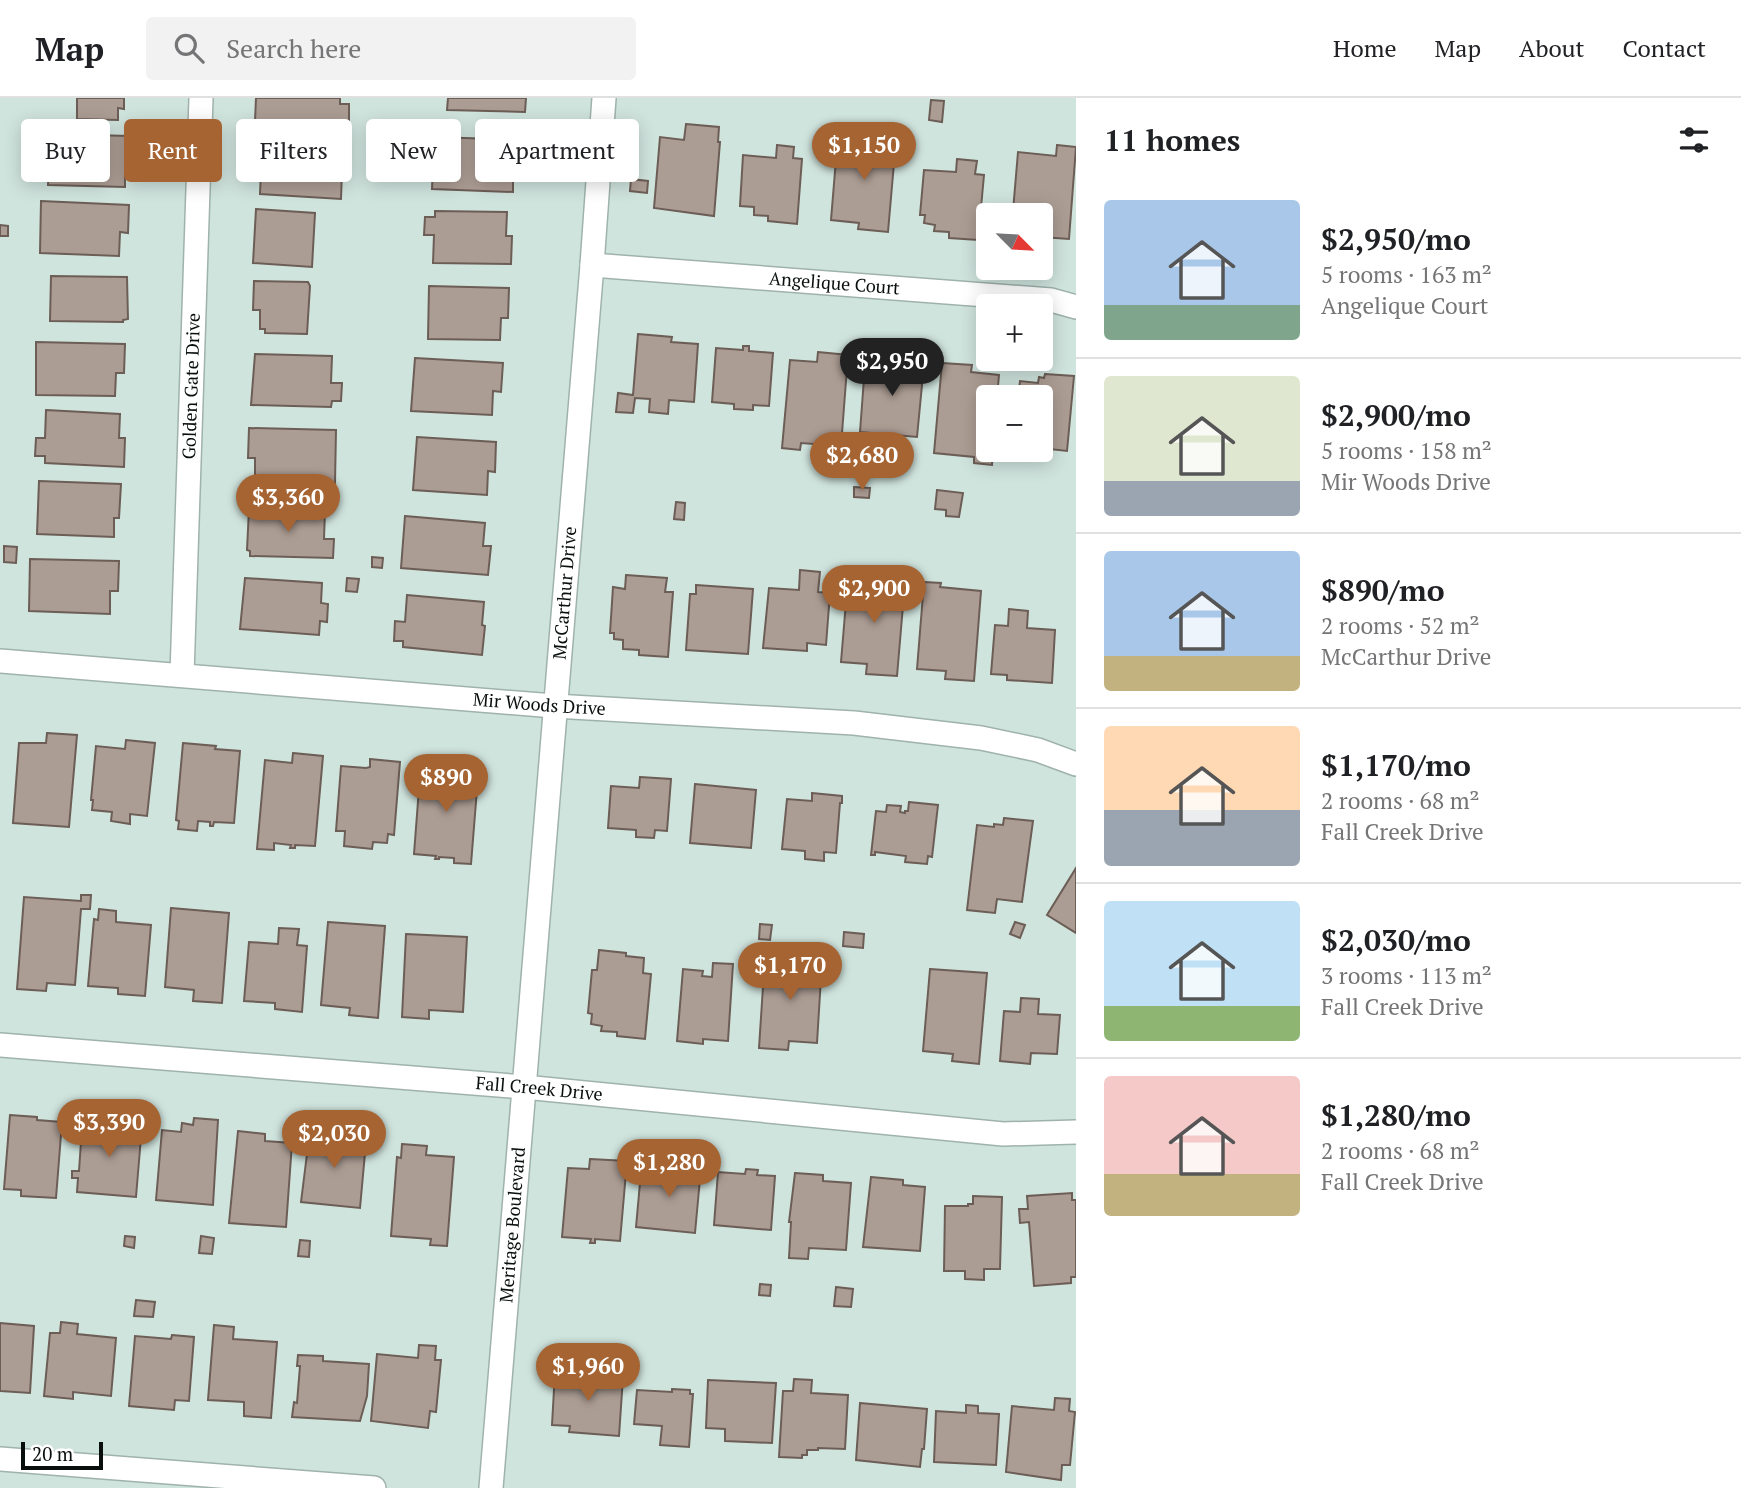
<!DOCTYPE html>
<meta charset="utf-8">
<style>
body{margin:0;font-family:"PT Serif",serif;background:#f2f2f2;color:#202124;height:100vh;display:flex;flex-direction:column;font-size:26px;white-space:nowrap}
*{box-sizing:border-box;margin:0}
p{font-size:23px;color:#757577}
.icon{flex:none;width:38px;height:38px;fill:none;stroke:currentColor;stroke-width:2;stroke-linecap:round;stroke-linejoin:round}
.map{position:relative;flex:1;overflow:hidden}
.side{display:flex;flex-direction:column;background:#fff;width:665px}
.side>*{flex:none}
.hud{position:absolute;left:21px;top:21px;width:665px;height:63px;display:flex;gap:14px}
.needle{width:46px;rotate:114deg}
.fabs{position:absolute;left:976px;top:105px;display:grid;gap:14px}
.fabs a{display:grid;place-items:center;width:77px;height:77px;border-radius:7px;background:#fff;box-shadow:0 4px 18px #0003;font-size:35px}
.scale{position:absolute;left:21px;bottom:18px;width:82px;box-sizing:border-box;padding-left:7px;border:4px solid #090f0d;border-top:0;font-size:19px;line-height:24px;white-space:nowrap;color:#090f0d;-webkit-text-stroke:5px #fff;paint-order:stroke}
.price{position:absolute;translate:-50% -60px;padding:0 16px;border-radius:24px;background:#a66432;color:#fff;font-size:23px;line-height:46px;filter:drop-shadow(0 2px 4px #0008)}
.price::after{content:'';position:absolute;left:50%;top:42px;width:21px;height:16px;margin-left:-10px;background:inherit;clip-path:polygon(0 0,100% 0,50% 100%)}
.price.on{background:#222;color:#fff}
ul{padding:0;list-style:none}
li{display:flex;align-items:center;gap:21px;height:175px;padding:0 28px}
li+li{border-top:2px solid #e0e0e0}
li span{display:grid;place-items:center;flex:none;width:196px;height:140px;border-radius:7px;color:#555}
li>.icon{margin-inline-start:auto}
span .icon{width:84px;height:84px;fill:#fffc;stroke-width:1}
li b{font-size:30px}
h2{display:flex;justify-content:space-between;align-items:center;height:84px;padding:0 28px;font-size:30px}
.chip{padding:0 24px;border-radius:7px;background:#fff;box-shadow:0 4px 18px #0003;font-size:24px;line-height:63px}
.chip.on{background:#a66432;color:#fff}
header{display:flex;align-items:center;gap:42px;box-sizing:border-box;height:98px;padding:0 35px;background:#fff;border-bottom:2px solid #e0e0e0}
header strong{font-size:33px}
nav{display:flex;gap:38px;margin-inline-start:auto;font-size:24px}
.search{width:490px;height:63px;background:#f2f2f2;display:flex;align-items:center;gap:18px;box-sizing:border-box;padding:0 24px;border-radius:7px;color:#757577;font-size:26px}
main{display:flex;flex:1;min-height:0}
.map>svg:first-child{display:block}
</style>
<header>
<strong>Map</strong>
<div class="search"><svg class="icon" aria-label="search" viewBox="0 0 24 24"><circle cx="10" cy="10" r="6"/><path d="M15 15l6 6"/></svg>Search here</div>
<nav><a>Home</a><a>Map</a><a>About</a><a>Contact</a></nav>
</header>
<main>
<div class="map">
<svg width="1076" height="1390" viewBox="0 0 1076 1390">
<rect width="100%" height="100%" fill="#d0e4de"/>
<g fill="#ac9d94" stroke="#6c5e56" stroke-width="2">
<polygon points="77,0 124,0 124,11 118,10 118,22 77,21"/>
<polygon points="256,0 340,0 340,6 349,6 349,26 255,23"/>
<polygon points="448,0 526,0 525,14 447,12"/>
<polygon points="931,2 944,3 942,24 929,22"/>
<polygon points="686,26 719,29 718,44 720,44 714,118 654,110 660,39 684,42"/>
<rect x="492" y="27" width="13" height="7"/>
<polygon points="50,36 130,38 129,73 125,73 125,89 48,87"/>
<polygon points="838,37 896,42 888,134 858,131 859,125 831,122"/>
<polygon points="434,39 522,42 521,70 513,70 513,94 432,91"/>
<polygon points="255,44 334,46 332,72 342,72 341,101 260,96 261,73 254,72"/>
<polygon points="777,47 794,49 793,60 802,61 797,126 768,123 768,118 754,117 754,109 740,108 743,57 776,60"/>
<polygon points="1057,47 1076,49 1069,141 1041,139 1041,117 1005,117 1006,112 1013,113 1018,54 1056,58"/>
<polygon points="957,61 977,63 975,76 984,77 978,142 949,140 949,134 934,133 935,127 924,125 925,117 920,117 924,72 956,74"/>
<polygon points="631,81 648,83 647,95 630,93"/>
<polygon points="41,103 129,107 128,135 120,134 119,158 40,155"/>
<polygon points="256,111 315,115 312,169 253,165"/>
<polygon points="435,113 507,114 506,138 512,138 511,166 433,165 434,137 424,137 425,119 435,119"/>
<polygon points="0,127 8,128 8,138 0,138"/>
<polygon points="51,178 127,179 128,221 123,222 123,224 50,223"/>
<polygon points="254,183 308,184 310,188 307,236 265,235 265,231 260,231 260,212 253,212"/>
<polygon points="429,188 509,190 508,220 501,220 500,242 428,241"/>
<polygon points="638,236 672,239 671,244 698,246 694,304 669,302 668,316 649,314 650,301 635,300 633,315 616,314 618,295 633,297"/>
<polygon points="36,244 125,246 124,275 116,275 115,298 36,297"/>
<polygon points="743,248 749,248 749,253 773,255 769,308 753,307 753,312 734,311 734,306 712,304 716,250 743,252"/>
<polygon points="818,254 848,257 841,348 801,345 800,352 782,350 790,262 817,264"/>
<polygon points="255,256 332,258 331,285 342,285 341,303 332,303 331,309 251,307"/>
<polygon points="873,259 924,266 917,339 860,334 865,267 873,267"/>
<polygon points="415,260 503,265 501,294 493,293 492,317 411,313"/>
<polygon points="942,265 972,267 971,274 999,277 997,299 989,299 989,352 993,352 992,367 974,365 974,359 934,355"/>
<polygon points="1045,276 1074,278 1067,353 1041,350 1041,299 1018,299 1020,283 1038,285 1039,279 1044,280"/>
<polygon points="46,312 120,316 119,340 125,340 124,369 45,365 45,358 35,358 36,340 45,340"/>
<polygon points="249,330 336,332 335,385 255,383 255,360 248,360"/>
<polygon points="417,339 496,344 495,374 488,373 487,397 413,392"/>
<polygon points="39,383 121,386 119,420 114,420 114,439 37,436"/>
<polygon points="854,389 870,390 869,400 854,399"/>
<polygon points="937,392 963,395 959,419 946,418 946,412 935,411"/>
<polygon points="676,404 685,405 684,422 674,421"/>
<polygon points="249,411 325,412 324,441 334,441 333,460 250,458 250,453 247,452"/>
<polygon points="405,418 485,425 483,448 491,448 488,477 401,470"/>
<polygon points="4,448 17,449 16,465 4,464"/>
<polygon points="372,459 383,460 382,470 372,469"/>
<polygon points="30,461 119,463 118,493 110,493 110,516 29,513"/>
<polygon points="800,472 820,474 818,494 830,495 826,547 807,545 807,553 763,550 769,490 799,492"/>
<polygon points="626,477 667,480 665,494 673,494 668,559 639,557 639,552 623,551 623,542 614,541 614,535 610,535 613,489 625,491"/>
<polygon points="245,480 322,485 321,505 328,506 327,524 320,523 319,537 240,531"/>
<polygon points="347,480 359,481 357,494 346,493"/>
<polygon points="848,480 905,484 897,578 866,576 867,566 841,564"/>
<polygon points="924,484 941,485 940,489 981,493 974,583 945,581 946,573 917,571"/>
<polygon points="696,487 753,491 748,556 686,552 690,496 696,496"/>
<polygon points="407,497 484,504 482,527 485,528 482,557 403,549 403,543 394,543 395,523 405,524"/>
<polygon points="1009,511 1028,513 1027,530 1055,532 1052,585 1007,582 1007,577 991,576 995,527 1008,528"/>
<polygon points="47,635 77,637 69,729 13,725 19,645 46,645"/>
<polygon points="126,642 155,645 147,718 130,716 130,726 111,723 112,714 92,712 93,702 91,702 96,648 125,651"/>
<polygon points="183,645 216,648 215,651 240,653 234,725 214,724 213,728 210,728 210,724 198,723 197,733 178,731 179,723 176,722"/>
<polygon points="293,655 323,658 315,748 295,747 295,750 290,750 291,747 274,745 274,752 257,751 265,662 292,665"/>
<polygon points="370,661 400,664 394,737 388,736 387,745 373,744 372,751 344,748 345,733 336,733 341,668 366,670 370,669"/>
<polygon points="421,664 451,666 450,676 478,679 471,766 454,765 454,760 439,759 439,761 435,761 436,758 414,756"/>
<polygon points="640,679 671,681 667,733 655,732 654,740 636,739 636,732 608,730 611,688 639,690"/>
<polygon points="695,686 756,692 751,750 690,745"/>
<polygon points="812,695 842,698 842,705 840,705 836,755 824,754 824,763 805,761 805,753 782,751 787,701 812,703"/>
<polygon points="909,704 938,707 932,759 928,758 927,766 905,764 906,758 875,754 875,757 871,757 876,713 886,714 887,707 901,708 900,714 905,715 905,713 908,713"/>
<polygon points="1004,720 1033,723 1022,804 997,801 995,815 967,812 977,727 994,729 994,726 1003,727"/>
<polygon points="1076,770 1076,835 1047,817"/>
<polygon points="81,797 91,797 90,811 81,811 75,887 47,885 46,893 17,891 24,799 81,803"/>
<polygon points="171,810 229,815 222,905 193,903 194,892 165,889"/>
<polygon points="99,811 116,813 116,824 151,827 145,898 118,896 118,890 88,888 94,821 98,822"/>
<polygon points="328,824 385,828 378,920 349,917 350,910 321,907"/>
<polygon points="1015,824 1025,827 1020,840 1010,836"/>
<polygon points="760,826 772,827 770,842 759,841"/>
<polygon points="279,830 299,831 297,847 307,848 302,914 275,911 275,905 244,903 249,844 278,846"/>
<polygon points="844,834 864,836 863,850 843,848"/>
<polygon points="406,836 467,839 463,914 429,912 429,921 402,919"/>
<polygon points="599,852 626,855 626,858 644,860 643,875 651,876 645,941 617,938 617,934 601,933 602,928 591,926 592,916 588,915 592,872 597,872"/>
<polygon points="765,858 822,863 817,945 789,943 788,952 759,950"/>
<polygon points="713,865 733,866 728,943 703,941 703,946 677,943 683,871 703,873 702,878 712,879"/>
<polygon points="930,871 987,875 979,966 952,963 953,956 923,953"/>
<polygon points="1021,900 1039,901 1038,916 1060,917 1057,956 1031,955 1030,966 1000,963 1004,913 1020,914"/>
<polygon points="10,1017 37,1019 37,1022 62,1024 56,1100 21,1098 21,1092 4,1091"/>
<polygon points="194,1020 218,1022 213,1107 156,1102 162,1032 181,1034 182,1025 193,1027"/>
<polygon points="86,1023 142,1027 136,1099 77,1094 78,1080 72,1080 72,1073 79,1073 82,1029 86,1029"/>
<polygon points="310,1032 339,1034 339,1042 366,1044 360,1110 301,1104"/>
<polygon points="238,1033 265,1036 265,1043 292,1045 286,1129 229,1125"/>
<polygon points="402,1046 427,1048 426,1057 454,1059 447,1148 430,1147 431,1141 391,1138 397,1059 401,1060"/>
<polygon points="590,1061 627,1063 620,1143 595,1141 595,1145 590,1145 591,1141 562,1139 568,1070 589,1071"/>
<polygon points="671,1067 701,1070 695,1135 636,1129 640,1085 643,1085 645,1070 671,1072"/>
<polygon points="746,1071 758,1072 757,1077 775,1078 771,1132 714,1127 718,1074 745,1076"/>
<polygon points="795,1075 823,1077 823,1083 851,1085 846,1152 809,1150 808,1161 789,1160 791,1124 789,1124"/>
<polygon points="871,1079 903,1082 903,1087 925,1089 920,1153 863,1149"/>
<polygon points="1072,1095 1072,1102 1076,1102 1076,1179 1071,1179 1071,1185 1034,1188 1029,1124 1020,1125 1019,1111 1028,1111 1027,1098"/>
<polygon points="973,1098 1002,1099 1000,1171 984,1171 984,1182 965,1181 965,1173 944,1173 945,1108 968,1108 968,1106 973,1106"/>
<polygon points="125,1138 135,1139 134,1150 124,1148"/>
<polygon points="201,1138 214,1140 212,1156 199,1155"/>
<polygon points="300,1142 310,1143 309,1159 298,1158"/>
<polygon points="760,1186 771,1187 770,1198 759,1197"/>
<polygon points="836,1189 853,1191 851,1209 834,1208"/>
<polygon points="136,1202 155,1204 153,1219 134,1218"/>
<polygon points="61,1224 78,1226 77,1236 116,1240 111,1298 73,1294 73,1301 44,1298 50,1235 60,1235"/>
<polygon points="0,1225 34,1228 30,1295 0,1293"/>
<polygon points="214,1227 234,1229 233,1241 277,1244 271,1320 244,1318 244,1304 208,1302"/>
<polygon points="172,1237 194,1239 189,1303 175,1302 174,1312 129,1308 135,1238 171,1241"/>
<polygon points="419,1247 436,1248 435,1262 441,1262 436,1314 430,1313 428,1330 371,1323 377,1256 418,1260"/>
<polygon points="298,1257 323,1258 323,1263 369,1266 367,1298 360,1323 292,1319 294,1304 297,1305 300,1268 297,1268"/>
<polygon points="555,1274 623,1279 619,1338 569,1334 570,1328 552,1327"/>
<polygon points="794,1281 812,1282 811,1295 848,1297 845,1351 818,1350 818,1352 807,1352 807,1357 802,1357 802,1360 779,1359 783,1293 793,1293"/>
<polygon points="708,1282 776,1285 772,1345 725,1343 725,1331 706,1330"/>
<polygon points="672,1291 690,1292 690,1296 693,1296 689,1349 660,1347 662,1328 634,1326 637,1292 672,1294"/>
<polygon points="1055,1300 1070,1301 1069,1313 1075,1314 1070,1367 1062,1367 1061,1382 1006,1374 1012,1308 1054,1312"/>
<polygon points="860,1305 927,1311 924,1351 922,1351 920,1369 856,1362"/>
<polygon points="966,1307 978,1308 978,1315 999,1316 996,1367 934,1364 936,1313 966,1315"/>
</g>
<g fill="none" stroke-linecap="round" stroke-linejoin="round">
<g stroke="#9fb2ac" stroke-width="26">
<g id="minor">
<path id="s1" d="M592 167 1051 202 1076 209"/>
<path id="s2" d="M0 563 554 608 854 625 981 640 1038 652 1076 666"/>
<path id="s3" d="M182 577 201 0"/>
<path id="s4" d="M0 947 524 989 1003 1036 1076 1034"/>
<polyline points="0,1361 374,1390"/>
<path id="s5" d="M491 1390 592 167 604 0"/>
</g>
</g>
<use href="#minor" stroke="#fff" stroke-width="23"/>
</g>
<g text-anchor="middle" stroke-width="5" stroke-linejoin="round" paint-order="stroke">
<g font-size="18" fill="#090f0d" stroke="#fff">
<text dy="6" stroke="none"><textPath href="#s1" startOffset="243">Angelique Court</textPath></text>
<text dy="6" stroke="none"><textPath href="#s3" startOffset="289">Golden Gate Drive</textPath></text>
<text dy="6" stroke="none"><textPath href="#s5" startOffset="898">McCarthur Drive</textPath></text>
<text dy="6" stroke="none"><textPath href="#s2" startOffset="541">Mir Woods Drive</textPath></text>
<text dy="6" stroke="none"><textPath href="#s4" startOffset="541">Fall Creek Drive</textPath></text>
<text dy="6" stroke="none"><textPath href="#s5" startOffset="264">Meritage Boulevard</textPath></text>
</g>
</g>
</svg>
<div class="fabs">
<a><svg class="needle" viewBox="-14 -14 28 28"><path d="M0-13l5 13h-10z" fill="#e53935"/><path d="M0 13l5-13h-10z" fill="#757577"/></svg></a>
<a>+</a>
<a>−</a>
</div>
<div class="scale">20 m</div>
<b class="price" style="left:864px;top:84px">$1,150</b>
<b class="price on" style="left:892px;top:300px">$2,950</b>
<b class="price" style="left:862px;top:394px">$2,680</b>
<b class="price" style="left:288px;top:436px">$3,360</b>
<b class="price" style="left:874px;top:527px">$2,900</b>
<b class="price" style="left:446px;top:716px">$890</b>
<b class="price" style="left:790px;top:904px">$1,170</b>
<b class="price" style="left:109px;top:1061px">$3,390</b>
<b class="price" style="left:334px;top:1072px">$2,030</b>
<b class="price" style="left:669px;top:1101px">$1,280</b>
<b class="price" style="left:588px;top:1305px">$1,960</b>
<div class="hud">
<a class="chip">Buy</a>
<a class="chip on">Rent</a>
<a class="chip">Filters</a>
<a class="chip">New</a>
<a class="chip">Apartment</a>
</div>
</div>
<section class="side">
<h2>11 homes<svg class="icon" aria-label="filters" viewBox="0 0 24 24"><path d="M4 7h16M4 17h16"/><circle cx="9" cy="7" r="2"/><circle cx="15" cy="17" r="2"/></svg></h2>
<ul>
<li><span style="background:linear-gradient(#a9c7e8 75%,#7fa58c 0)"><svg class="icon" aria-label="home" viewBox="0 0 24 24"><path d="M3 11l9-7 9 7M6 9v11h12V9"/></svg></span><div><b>$2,950/mo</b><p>5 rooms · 163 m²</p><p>Angelique Court</p></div></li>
<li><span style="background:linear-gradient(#dfe7d0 75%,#9aa5b1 0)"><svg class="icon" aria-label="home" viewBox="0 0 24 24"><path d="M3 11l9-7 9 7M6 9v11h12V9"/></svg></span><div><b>$2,900/mo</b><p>5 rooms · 158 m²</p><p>Mir Woods Drive</p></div></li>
<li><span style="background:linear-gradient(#a9c7e8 75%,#c2b280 0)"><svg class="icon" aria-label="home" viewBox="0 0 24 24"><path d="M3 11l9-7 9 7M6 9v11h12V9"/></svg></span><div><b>$890/mo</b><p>2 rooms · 52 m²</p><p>McCarthur Drive</p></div></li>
<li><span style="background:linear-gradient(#ffd9b3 60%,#9aa5b1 0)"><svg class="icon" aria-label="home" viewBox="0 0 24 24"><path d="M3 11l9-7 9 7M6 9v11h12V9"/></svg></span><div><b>$1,170/mo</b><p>2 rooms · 68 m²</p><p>Fall Creek Drive</p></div></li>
<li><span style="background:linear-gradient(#bfe0f5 75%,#8fb573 0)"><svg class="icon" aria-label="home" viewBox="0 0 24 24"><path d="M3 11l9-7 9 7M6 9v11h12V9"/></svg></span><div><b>$2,030/mo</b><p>3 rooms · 113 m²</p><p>Fall Creek Drive</p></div></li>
<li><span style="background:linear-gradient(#f6c9c9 70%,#c2b280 0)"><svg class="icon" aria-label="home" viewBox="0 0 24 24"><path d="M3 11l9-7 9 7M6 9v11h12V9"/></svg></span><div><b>$1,280/mo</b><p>2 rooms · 68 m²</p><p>Fall Creek Drive</p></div></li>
</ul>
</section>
</main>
